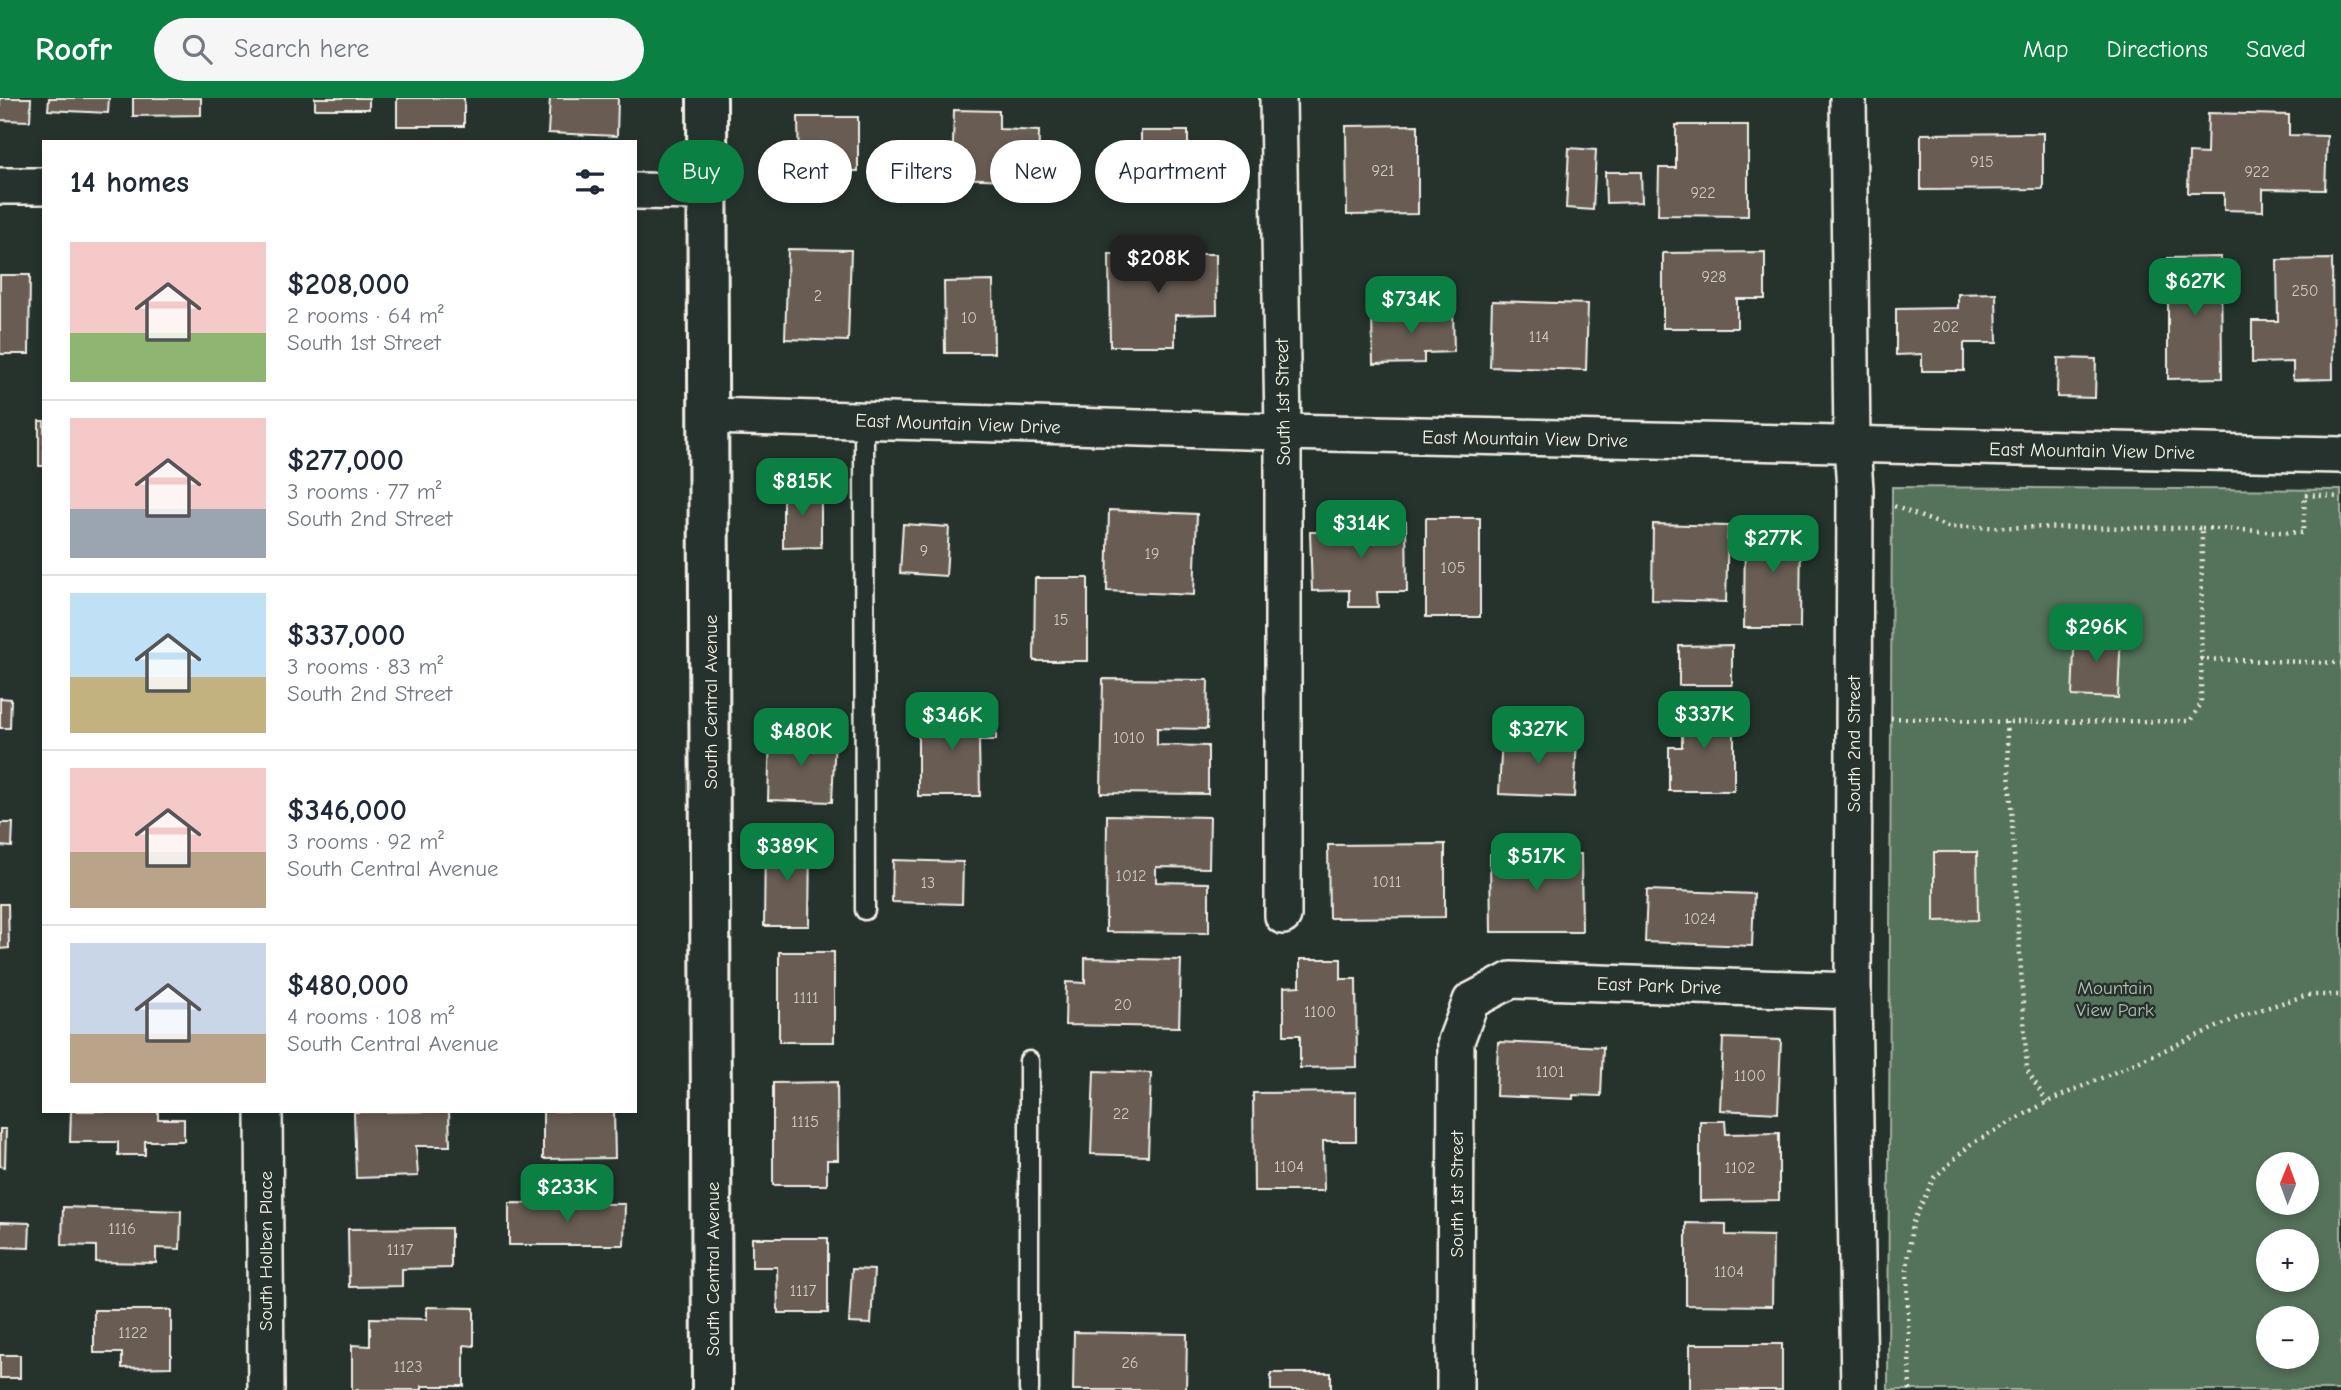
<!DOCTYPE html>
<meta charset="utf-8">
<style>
body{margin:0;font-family:"Comic Neue",sans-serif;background:#f6f6f7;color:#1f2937;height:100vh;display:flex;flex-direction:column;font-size:26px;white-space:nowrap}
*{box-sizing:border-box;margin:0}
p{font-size:23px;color:#747a83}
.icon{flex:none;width:38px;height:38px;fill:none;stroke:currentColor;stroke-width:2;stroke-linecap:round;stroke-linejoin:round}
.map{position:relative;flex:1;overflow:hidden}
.drawer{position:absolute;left:42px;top:42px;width:595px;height:973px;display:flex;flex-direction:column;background:#fff;border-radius:0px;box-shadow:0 4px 10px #0003}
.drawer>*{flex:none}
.top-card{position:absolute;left:658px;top:42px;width:665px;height:63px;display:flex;gap:14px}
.needle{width:46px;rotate:1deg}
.fabs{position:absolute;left:2256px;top:1054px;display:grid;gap:14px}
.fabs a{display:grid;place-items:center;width:63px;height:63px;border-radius:50%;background:#fff;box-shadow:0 4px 10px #0003;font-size:35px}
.price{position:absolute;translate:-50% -60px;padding:0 16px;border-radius:14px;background:#0b8043;color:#fff;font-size:23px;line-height:46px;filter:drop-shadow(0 2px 4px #0008)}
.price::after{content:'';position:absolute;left:50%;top:42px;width:21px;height:16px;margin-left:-10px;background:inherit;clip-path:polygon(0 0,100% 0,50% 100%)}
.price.current{background:#222;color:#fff}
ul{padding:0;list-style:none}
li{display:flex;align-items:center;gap:21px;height:175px;padding:0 28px}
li+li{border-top:2px solid #e0e1e3}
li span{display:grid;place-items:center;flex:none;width:196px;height:140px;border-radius:0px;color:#555}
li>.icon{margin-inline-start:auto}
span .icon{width:84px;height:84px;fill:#fffc;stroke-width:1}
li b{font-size:30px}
h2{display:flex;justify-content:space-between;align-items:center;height:84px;padding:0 28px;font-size:30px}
.pill{padding:0 24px;border-radius:32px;background:#fff;box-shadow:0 4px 10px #0003;font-size:24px;line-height:63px}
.pill.current{background:#0b8043;color:#fff}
header{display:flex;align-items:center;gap:42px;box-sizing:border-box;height:98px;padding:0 35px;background:#0b8043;color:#fff}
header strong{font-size:33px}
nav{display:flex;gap:38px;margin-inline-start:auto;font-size:24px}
.search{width:490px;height:63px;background:#f6f6f7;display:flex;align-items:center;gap:18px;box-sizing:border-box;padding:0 24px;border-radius:38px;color:#747a83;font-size:26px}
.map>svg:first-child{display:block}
</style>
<header>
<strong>Roofr</strong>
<div class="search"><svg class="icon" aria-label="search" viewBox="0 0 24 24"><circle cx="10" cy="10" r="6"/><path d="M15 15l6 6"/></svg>Search here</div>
<nav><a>Map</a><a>Directions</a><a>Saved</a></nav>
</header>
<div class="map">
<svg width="2341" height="1292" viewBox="0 0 2341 1292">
<rect width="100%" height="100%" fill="#26332d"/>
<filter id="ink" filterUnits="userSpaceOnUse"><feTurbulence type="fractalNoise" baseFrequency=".0143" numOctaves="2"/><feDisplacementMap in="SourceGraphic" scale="14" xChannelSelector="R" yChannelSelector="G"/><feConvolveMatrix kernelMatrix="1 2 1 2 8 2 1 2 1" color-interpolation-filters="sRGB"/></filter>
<g filter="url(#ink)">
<path fill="#55725a" stroke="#a4b2a1" stroke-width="2" fill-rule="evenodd" d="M1892 389 2341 392V1292H1888ZM2268 1066H2306V1104H2268ZM2268 1143H2306V1181H2268ZM2268 1220H2306V1258H2268Z"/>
<g fill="#675c53" stroke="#f4f1e8" stroke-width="2">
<polygon points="0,0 31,0 30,23 0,22"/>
<polygon points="49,0 109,0 108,15 48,12"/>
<polygon points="133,0 201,0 201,17 133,18"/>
<rect x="315" y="0" width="54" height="11"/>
<rect x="397" y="0" width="67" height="28"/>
<polygon points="550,0 618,0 617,38 548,35"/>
<polygon points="954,12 999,13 999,31 1039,33 1038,83 952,80"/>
<polygon points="2208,15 2289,17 2289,37 2327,38 2325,92 2263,91 2263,113 2224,112 2224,95 2188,95 2189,55 2207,56"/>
<polygon points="798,19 858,19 858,73 799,73"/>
<polygon points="1418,27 1418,116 1347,117 1346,28"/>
<polygon points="1676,27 1748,27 1748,118 1658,117 1659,70 1676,70"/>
<polygon points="1141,33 1188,33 1188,46 1220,46 1220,87 1141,87"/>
<polygon points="2043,35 2043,91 1921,92 1921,36"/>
<polygon points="1569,50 1596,52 1593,112 1566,110"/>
<polygon points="1605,74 1641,74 1642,104 1606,105"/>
<polygon points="788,151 851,152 848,243 785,241"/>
<polygon points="1765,154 1765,201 1737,201 1737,230 1663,230 1663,155"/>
<polygon points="1109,156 1216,156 1217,216 1175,217 1175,248 1110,248"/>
<polygon points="2221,159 2222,280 2168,281 2168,160"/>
<polygon points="2332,161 2333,281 2293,282 2293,264 2252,265 2252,223 2278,223 2277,162"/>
<polygon points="0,177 30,177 29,256 0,256"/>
<polygon points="993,183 994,255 945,255 944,184"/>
<polygon points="1996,195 1997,245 1964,245 1964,273 1922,273 1922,256 1896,257 1896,211 1958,210 1958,196"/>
<polygon points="1492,203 1588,206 1586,272 1490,269"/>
<polygon points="1453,213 1454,254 1424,255 1424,265 1373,266 1372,214"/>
<polygon points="2058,260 2096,261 2095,300 2057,299"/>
<rect x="39" y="323" width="5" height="45"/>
<polygon points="783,391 821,391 821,449 783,450"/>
<polygon points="1109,412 1197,416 1194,497 1107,493"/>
<rect x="1426" y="420" width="54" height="99"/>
<polygon points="1406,423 1407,494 1377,494 1378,509 1349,509 1349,492 1312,493 1310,434 1333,434 1333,424"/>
<polygon points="1745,425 1801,425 1800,530 1744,530"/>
<polygon points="903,426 949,429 946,478 900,475"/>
<polygon points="1653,426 1728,428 1726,504 1652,502"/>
<polygon points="1035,480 1088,480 1088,563 1034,563"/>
<polygon points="2075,532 2121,534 2118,600 2072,598"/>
<polygon points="1732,547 1732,587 1679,587 1679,548"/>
<polygon points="1103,581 1208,582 1207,631 1157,630 1157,647 1208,648 1208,696 1101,695"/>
<polygon points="0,600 11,601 10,630 0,630"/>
<polygon points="1682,608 1734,608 1734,693 1669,693 1669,649 1682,649"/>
<polygon points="918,615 996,615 996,642 979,642 980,698 918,698"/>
<polygon points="770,636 835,639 832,704 768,702"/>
<polygon points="1502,637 1577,641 1574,699 1499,696"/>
<polygon points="1107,717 1210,719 1209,770 1156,769 1156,784 1209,785 1209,835 1106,834"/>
<polygon points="0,725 13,725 12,749 0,748"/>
<polygon points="765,743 810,743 809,828 764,828"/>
<polygon points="1445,746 1445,819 1329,820 1328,747"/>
<polygon points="1934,754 1977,754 1978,822 1934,823"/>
<polygon points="1490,756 1581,756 1582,834 1491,834"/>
<polygon points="893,762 963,764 962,806 892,804"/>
<polygon points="1647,792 1754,796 1752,848 1645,844"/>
<polygon points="0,806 8,806 9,850 0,851"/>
<rect x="779" y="854" width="55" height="90"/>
<polygon points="1085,860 1181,862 1179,929 1065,927 1066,884 1085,885"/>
<polygon points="1300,861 1341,861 1341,881 1356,881 1357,969 1300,970 1300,937 1284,937 1284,889 1300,888"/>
<polygon points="1723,940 1781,942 1778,1015 1720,1012"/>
<polygon points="1498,944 1603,949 1601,998 1573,997 1573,1001 1496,998"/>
<polygon points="1094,973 1151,975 1148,1058 1091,1056"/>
<polygon points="837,984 838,1062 827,1062 827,1087 773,1087 773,985"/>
<polygon points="1356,994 1356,1043 1323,1043 1324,1093 1254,1093 1253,995"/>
<polygon points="71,1013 158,1013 158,1021 184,1021 184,1043 145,1043 145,1057 118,1057 118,1044 70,1044"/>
<polygon points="449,1013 450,1048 416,1048 418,1078 356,1080 354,1014"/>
<polygon points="543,1013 614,1013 615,1060 543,1061"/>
<polygon points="1700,1023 1725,1023 1726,1036 1779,1035 1779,1102 1700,1103"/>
<polygon points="0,1031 6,1031 5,1069 0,1068"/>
<polygon points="509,1105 625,1106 624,1147 509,1147"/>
<polygon points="63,1109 181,1113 180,1151 156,1150 156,1165 96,1164 96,1148 62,1147"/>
<polygon points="0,1124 30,1125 29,1150 0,1149"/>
<polygon points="1686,1125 1726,1126 1726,1137 1773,1138 1772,1208 1686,1207"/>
<polygon points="451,1130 451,1170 402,1171 402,1188 349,1189 348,1131"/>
<polygon points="752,1140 828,1140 828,1215 778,1215 777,1169 752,1169"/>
<polygon points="852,1171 874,1172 871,1226 849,1225"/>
<polygon points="427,1209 474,1210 474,1248 464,1247 464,1288 422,1288 422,1292 352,1292 352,1247 370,1248 370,1220 427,1221"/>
<polygon points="94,1212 171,1212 171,1269 122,1270 122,1255 94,1255"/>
<polygon points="1074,1234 1187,1236 1186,1292 1073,1292"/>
<rect x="1690" y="1246" width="92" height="46"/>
<rect x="0" y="1257" width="20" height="23"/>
<rect x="1271" y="1275" width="60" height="17"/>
</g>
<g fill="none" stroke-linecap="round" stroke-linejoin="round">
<g stroke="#f4f1e8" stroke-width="23">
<g id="lane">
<polyline points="864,323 865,812"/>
<polyline points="1029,1292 1029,963"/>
</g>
</g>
<g stroke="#f4f1e8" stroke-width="40">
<g id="street">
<polyline points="1278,0 1283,334 1283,818"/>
<polyline points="1848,0 1852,347 1855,391 1853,893 1859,1292"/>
<polyline points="0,88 44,88"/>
<polyline points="635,93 707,94"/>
<polyline points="708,318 1283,334 2341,357"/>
<polyline points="264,1013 266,1292"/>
<polyline points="1455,1292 1456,943 1471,903 1511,882 1853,893"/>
</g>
</g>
<g stroke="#f4f1e8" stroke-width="44">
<polyline id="secondary" points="707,0 712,1292"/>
</g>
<g stroke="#f4f1e8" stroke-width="4.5" stroke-dasharray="2 5" stroke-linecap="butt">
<polyline points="2202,430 2303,435 2305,397 2341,399"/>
<polyline points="2200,561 2341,565"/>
<polyline points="1891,620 2006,624 2190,623 2201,606 2202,430 1948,429 1891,407"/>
<polyline points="2006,624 2027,972 2047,1004"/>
<polyline points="1910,1292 1907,1172 1912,1126 1934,1080 1971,1046 2047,1004 2244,917 2307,897 2341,897"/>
</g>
<use href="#lane" stroke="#26332d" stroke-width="18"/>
<use href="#street" stroke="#26332d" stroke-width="35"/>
<use href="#secondary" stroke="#26332d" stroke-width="38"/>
</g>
</g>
<g text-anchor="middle" stroke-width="5" stroke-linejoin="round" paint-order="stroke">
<g font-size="16" fill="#d1ccc3">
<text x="1982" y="69">915</text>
<text x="1383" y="78">921</text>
<text x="2257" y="79">922</text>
<text x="1703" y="100">922</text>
<text x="1714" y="184">928</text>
<text x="2305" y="198">250</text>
<text x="818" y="203">2</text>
<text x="969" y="225">10</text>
<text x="1946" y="234">202</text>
<text x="1539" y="244">114</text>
<text x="924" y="458">9</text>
<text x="1152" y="461">19</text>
<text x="1453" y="475">105</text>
<text x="1061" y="527">15</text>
<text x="1129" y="645">1010</text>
<text x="1131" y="783">1012</text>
<text x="1387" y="789">1011</text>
<text x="928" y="790">13</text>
<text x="1700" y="826">1024</text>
<text x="806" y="905">1111</text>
<text x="1123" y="912">20</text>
<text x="1320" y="919">1100</text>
<text x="1550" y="979">1101</text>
<text x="1750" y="983">1100</text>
<text x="1121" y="1021">22</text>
<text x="805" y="1029">1115</text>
<text x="1289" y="1074">1104</text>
<text x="1740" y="1075">1102</text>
<text x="122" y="1136">1116</text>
<text x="400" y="1157">1117</text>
<text x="1729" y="1179">1104</text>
<text x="803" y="1198">1117</text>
<text x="133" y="1240">1122</text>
<text x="1130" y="1270">26</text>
<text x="408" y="1274">1123</text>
</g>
<g font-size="19" fill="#f4f1e8" stroke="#26332d">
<text transform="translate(1282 304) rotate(-91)" y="7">South 1st Street</text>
<text transform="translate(958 325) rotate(2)" y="7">East Mountain View Drive</text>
<text transform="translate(1525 340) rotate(1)" y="7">East Mountain View Drive</text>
<text transform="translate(2092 352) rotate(1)" y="7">East Mountain View Drive</text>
<text transform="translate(710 604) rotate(-90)" y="7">South Central Avenue</text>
<text transform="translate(1853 646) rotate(-90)" y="7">South 2nd Street</text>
<text transform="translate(1659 887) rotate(2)" y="7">East Park Drive</text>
<text transform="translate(1456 1096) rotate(-90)" y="7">South 1st Street</text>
<text transform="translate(265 1153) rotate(-90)" y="7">South Holben Place</text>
<text transform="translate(712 1171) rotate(-90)" y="7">South Central Avenue</text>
</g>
<g font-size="19" fill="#b4beaf" stroke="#26332d">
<text x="2115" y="896">Mountain<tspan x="2115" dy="22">View Park</tspan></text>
</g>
</g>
</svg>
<div class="fabs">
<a><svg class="needle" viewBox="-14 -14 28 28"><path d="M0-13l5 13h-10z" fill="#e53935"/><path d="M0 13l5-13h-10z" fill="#747a83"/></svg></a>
<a>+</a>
<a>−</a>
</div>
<b class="price current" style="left:1158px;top:197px">$208K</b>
<b class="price" style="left:2195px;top:220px">$627K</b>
<b class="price" style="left:1411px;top:238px">$734K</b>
<b class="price" style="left:802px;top:420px">$815K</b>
<b class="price" style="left:1361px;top:462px">$314K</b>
<b class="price" style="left:1773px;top:477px">$277K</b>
<b class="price" style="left:2096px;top:566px">$296K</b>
<b class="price" style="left:1704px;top:653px">$337K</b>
<b class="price" style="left:952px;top:654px">$346K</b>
<b class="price" style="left:1538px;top:668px">$327K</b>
<b class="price" style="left:801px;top:670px">$480K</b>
<b class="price" style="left:787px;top:785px">$389K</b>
<b class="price" style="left:1536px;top:795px">$517K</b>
<b class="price" style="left:567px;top:1126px">$233K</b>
<div class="top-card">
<a class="pill current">Buy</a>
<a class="pill">Rent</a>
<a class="pill">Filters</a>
<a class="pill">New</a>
<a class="pill">Apartment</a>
</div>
<section class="drawer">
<h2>14 homes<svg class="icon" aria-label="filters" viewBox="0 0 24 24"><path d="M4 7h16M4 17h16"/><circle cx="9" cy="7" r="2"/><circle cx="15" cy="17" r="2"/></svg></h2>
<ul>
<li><span style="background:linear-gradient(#f6c9c9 65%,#8fb573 0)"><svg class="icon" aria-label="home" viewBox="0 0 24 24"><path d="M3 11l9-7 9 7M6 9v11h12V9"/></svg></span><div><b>$208,000</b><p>2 rooms · 64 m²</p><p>South 1st Street</p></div></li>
<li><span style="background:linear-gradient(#f6c9c9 65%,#9aa5b1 0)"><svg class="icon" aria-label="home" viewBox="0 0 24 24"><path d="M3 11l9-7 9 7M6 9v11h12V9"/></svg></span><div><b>$277,000</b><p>3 rooms · 77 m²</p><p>South 2nd Street</p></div></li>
<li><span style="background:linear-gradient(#bfe0f5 60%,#c2b280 0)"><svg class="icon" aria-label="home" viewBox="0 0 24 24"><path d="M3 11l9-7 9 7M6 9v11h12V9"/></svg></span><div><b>$337,000</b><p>3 rooms · 83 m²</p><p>South 2nd Street</p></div></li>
<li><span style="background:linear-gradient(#f6c9c9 60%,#b9a48a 0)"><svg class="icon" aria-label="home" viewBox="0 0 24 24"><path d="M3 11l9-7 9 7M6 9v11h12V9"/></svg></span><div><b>$346,000</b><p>3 rooms · 92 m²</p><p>South Central Avenue</p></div></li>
<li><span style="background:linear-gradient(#c9d6e8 65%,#b9a48a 0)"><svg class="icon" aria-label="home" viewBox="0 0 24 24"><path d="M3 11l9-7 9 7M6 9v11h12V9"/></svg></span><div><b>$480,000</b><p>4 rooms · 108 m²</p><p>South Central Avenue</p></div></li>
</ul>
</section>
</div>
